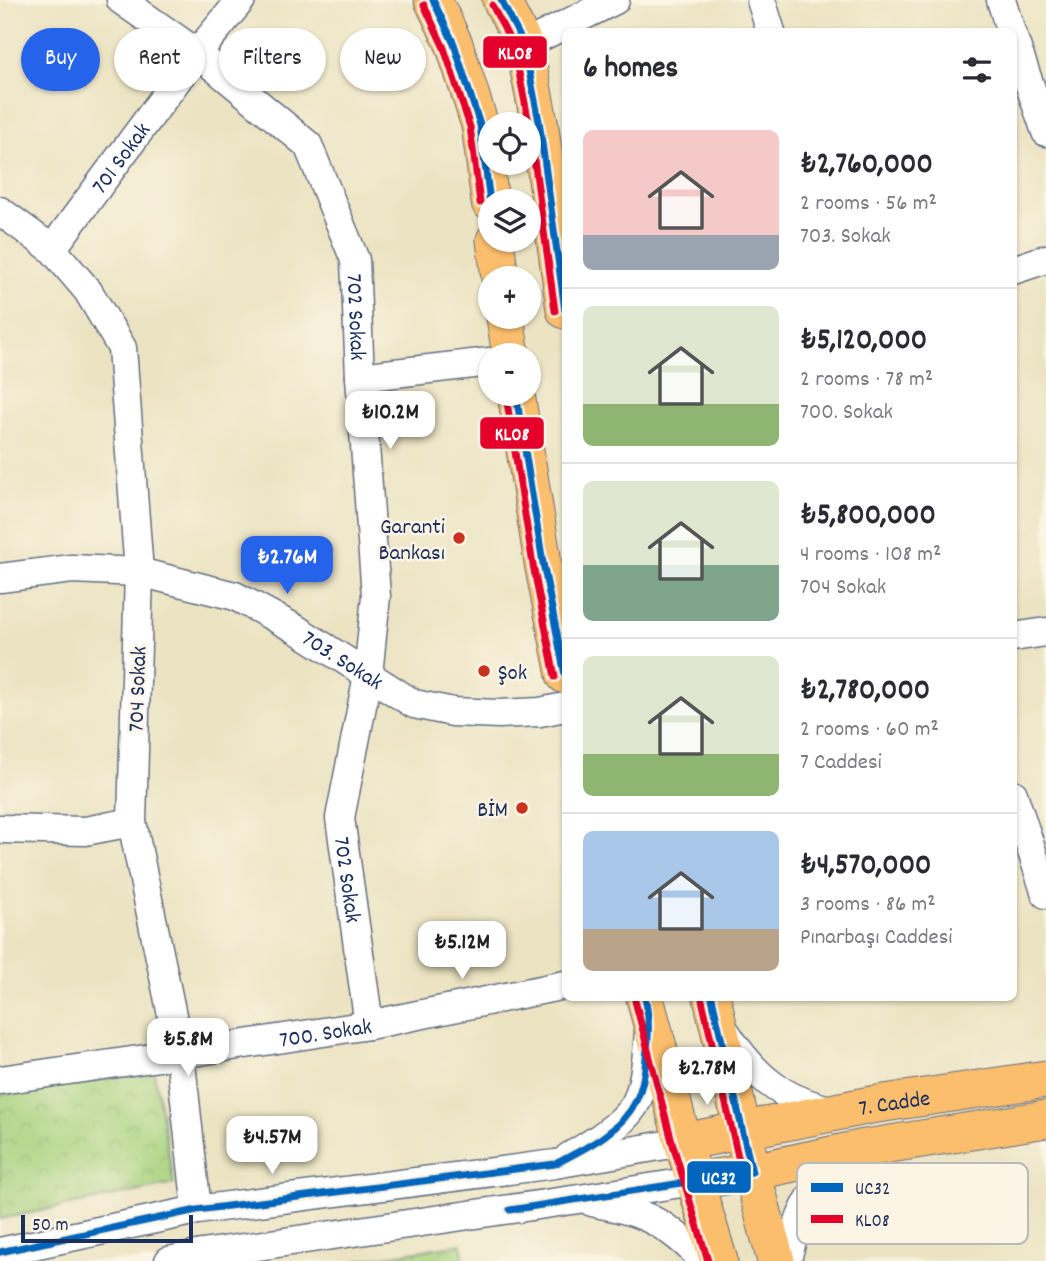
<!DOCTYPE html>
<meta charset="utf-8">
<style>
body{margin:0;font-family:Dekko,sans-serif;background:#f2f2f3;color:#2b2b33;height:100vh;display:flex;flex-direction:column;font-size:26px;white-space:nowrap}
*{box-sizing:border-box;margin:0}
p{font-size:23px;color:#7c7c81}
.icon{flex:none;width:38px;height:38px;fill:none;stroke:currentColor;stroke-width:2;stroke-linecap:round;stroke-linejoin:round}
.map{position:relative;flex:1;overflow:hidden}
.details{position:absolute;left:562px;top:28px;width:455px;height:973px;display:flex;flex-direction:column;background:#fff;border-radius:10px;box-shadow:0 2px 5px #0004}
.details>*{flex:none}
.top-card{position:absolute;left:21px;top:28px;width:436px;height:63px;display:flex;gap:14px}
.buttons{position:absolute;left:478px;top:112px;display:grid;gap:14px}
.buttons a{display:grid;place-items:center;width:63px;height:63px;border-radius:50%;background:#fff;box-shadow:0 2px 5px #0004;font-size:35px}
.scale{position:absolute;left:21px;bottom:18px;width:172px;box-sizing:border-box;padding-left:7px;border:4px solid #1b2f5e;border-top:0;font-size:19px;line-height:24px;white-space:nowrap;color:#1b2f5e;-webkit-text-stroke:5px #fcf5e5;paint-order:stroke}
.price{position:absolute;translate:-50% -60px;padding:0 16px;border-radius:14px;background:#fff;color:#222;font-size:23px;line-height:46px;filter:drop-shadow(0 2px 4px #0008)}
.price::after{content:'';position:absolute;left:50%;top:42px;width:21px;height:16px;margin-left:-10px;background:inherit;clip-path:polygon(0 0,100% 0,50% 100%)}
.price.on{background:#2563eb;color:#fff}
ul{padding:0;list-style:none}
li{display:flex;align-items:center;gap:21px;height:175px;padding:0 21px}
li+li{border-top:2px solid #e1e1e2}
li span{display:grid;place-items:center;flex:none;width:196px;height:140px;border-radius:10px;color:#555}
li>.icon{margin-inline-start:auto}
span .icon{width:84px;height:84px;fill:#fffc;stroke-width:1}
li b{font-size:30px}
h2{display:flex;justify-content:space-between;align-items:center;height:84px;padding:0 21px;font-size:30px}
.pill{padding:0 24px;border-radius:32px;background:#fff;box-shadow:0 2px 5px #0004;font-size:24px;line-height:63px}
.pill.on{background:#2563eb;color:#fff}
.map>svg:first-child{display:block}
</style>
<div class="map">
<svg width="1046" height="1261" viewBox="0 0 1046 1261">
<defs>
<pattern id="park-crowns" width="20" height="18" patternUnits="userSpaceOnUse" patternTransform="scale(1.75)"><rect width="20" height="18" fill="#a8d27e"/><path d="M2 6a3 3 0 1 1 6 0M12 15a3 3 0 1 1 6 0" fill="none" stroke="#90b56f"/></pattern>
</defs>
<rect width="100%" height="100%" fill="#fcf5e5"/>
<filter id="ink" filterUnits="userSpaceOnUse"><feTurbulence type="fractalNoise" baseFrequency=".0143" numOctaves="2"/><feDisplacementMap in="SourceGraphic" scale="14" xChannelSelector="R" yChannelSelector="G"/><feConvolveMatrix kernelMatrix="1 2 1 2 8 2 1 2 1" color-interpolation-filters="sRGB"/></filter>
<filter id="wash" filterUnits="userSpaceOnUse"><feTurbulence type="fractalNoise" baseFrequency=".00686" numOctaves="4" result="noise"/><feDisplacementMap in="SourceGraphic" scale="28" xChannelSelector="R" yChannelSelector="G"/><feGaussianBlur stdDeviation="1.57" result="paint"/><feColorMatrix in="noise" values="0 0 0 0 0 0 0 0 0 0 0 0 0 0 0 0 0 1.4 0 .05"/><feComposite in="paint" operator="in"/></filter>
<g filter="url(#wash)">
<rect width="100%" height="100%" fill="#ebe3c1"/>
<g fill="url(#park-crowns)" stroke="#62806e" stroke-width="2">
<polygon points="154,1071 174,1184 0,1219 0,1095"/>
<polygon points="461,1244 464,1261 357,1261"/>
</g>
</g>
<g filter="url(#ink)">
<g fill="none" stroke-linecap="round" stroke-linejoin="round">
<g stroke="#646e81" stroke-width="31">
<g id="minor">
<path id="s1" d="M121 0 197 53 308 145 355 260 360 377 376 596 368 675 340 818 369 1025"/>
<polyline points="761,0 771,32"/>
<polyline points="1001,0 1011,32"/>
<polyline points="1013,37 1046,132"/>
<polyline points="524,45 615,0"/>
<polyline points="0,211 52,249 88,291 122,348 139,572 132,822 180,1054 197,1210"/>
<path id="s2" d="M52 249 197 53 241 0"/>
<polyline points="1013,270 1046,259"/>
<polyline points="360,377 490,362"/>
<path id="s3" d="M0 578 72 569 139 572 235 596 296 629 414 704 453 712 499 714 540 712 565 707"/>
<polyline points="1013,637 1046,632"/>
<polyline points="1013,794 1046,894"/>
<polyline points="0,829 85,831 132,822"/>
<path d="M723 1028C752 1074 780 1100 835 1111"/>
<path id="s4" d="M0 1080 180 1054 369 1025 565 985"/>
<path d="M569 1157C590 1145 620 1127 634 1106 645 1088 647 1054 649 1032"/>
<path d="M592 1202C608 1206 626 1208 641 1215 665 1224 687 1243 704 1261"/>
<polyline points="0,1252 197,1210 555,1164 683,1142"/>
<polyline points="169,1261 202,1254 579,1199 694,1181"/>
<path d="M787 1261C791 1238 806 1199 822 1182 833 1170 847 1160 859 1149"/>
</g>
</g>
<g stroke="#646e81" stroke-width="39">
<g id="major">
<polyline points="433,0 454,44 480,125 490,202"/>
<polyline points="501,0 524,45 539,121 565,310"/>
<polyline points="495,240 500,278"/>
<polyline points="505,317 511,355"/>
<polyline points="516,394 543,563 565,675"/>
<polyline points="645,998 683,1142 719,1261"/>
<polyline points="712,998 752,1172 776,1261"/>
<path id="s5" d="M683 1142 871 1105 1046 1079"/>
<polyline points="694,1181 752,1172 859,1149 1046,1119"/>
</g>
</g>
<use href="#minor" stroke="#fff" stroke-width="28"/>
<use href="#major" stroke="#fabe6d" stroke-width="37"/>
<g stroke="#fcf5e5" stroke-width="12">
<g id="bus-1">
<polyline points="433,0 454,44 480,125 490,202"/>
<polyline points="501,0 524,45 539,121 565,310"/>
<polyline points="516,394 543,563 565,675"/>
<polyline points="510,1210 752,1172 712,998"/>
<path d="M0 1252 197 1210 555 1164C584 1149 621 1132 636 1101 643 1087 645 1072 646 1058 649 1038 650 1018 645 998"/>
</g>
</g>
<g stroke="#fcf5e5" stroke-width="12">
<g id="bus-2">
<polyline points="424,5 444,48 470,127 480,203"/>
<polyline points="492,5 514,48 529,123 555,311"/>
<polyline points="506,396 533,565 555,677"/>
<polyline points="702,1000 739,1161"/>
<polyline points="635,1001 673,1145 708,1261"/>
</g>
</g>
<use href="#bus-1" stroke="#0065bd" stroke-width="7"/>
<use href="#bus-2" stroke="#e4002b" stroke-width="7"/>
</g>
</g>
<g fill="#c8321e" stroke="#fcf5e5" stroke-width="2.5">
<circle cx="459" cy="538" r="7"/>
<circle cx="484" cy="671" r="7"/>
<circle cx="522" cy="808" r="7"/>
</g>
<g text-anchor="middle" stroke-width="5" stroke-linejoin="round" paint-order="stroke">
<g font-size="23" fill="#1b2f5e" stroke="#fcf5e5">
<text dy="8" stroke="none"><textPath href="#s2" startOffset="114">701 Sokak</textPath></text>
<text dy="8" stroke="none"><textPath href="#s1" startOffset="418">702 Sokak</textPath></text>
<text dy="8" stroke="none"><textPath href="#s3" startOffset="364">703. Sokak</textPath></text>
<text transform="translate(136 689) rotate(-88)" y="8">704 Sokak</text>
<text dy="8" stroke="none"><textPath href="#s1" startOffset="985">702 Sokak</textPath></text>
<text dy="8" stroke="none"><textPath href="#s4" startOffset="329">700. Sokak</textPath></text>
<text dy="8" stroke="none"><textPath href="#s5" startOffset="215">7. Cadde</textPath></text>
</g>
<g font-size="23" fill="#1b2f5e" stroke="#fcf5e5" text-anchor="end">
<text x="445" y="533">Garanti<tspan x="445" dy="26">Bankası</tspan></text>
<text x="498" y="679" text-anchor="start">Şok</text>
<text x="508" y="816">BİM</text>
</g>
</g>
<rect x="797" y="1163" width="231" height="81" rx="10" fill="#fcf5e5" stroke="#b8babc" stroke-width="2"/>
<rect x="811" y="1183" width="32" height="9" fill="#0065bd"/>
<rect x="811" y="1215" width="32" height="8" fill="#e4002b"/>
<g font-size="19" fill="#1b2f5e">
<text x="855" y="1194">UC32</text>
<text x="855" y="1226">KL08</text>
</g>
<g stroke="#fcf5e5" stroke-width="2.5">
<rect x="482" y="35" width="66" height="34" rx="7" fill="#e4002b"/>
<rect x="479" y="416" width="66" height="34" rx="7" fill="#e4002b"/>
<rect x="686" y="1160" width="66" height="34" rx="7" fill="#0065bd"/>
</g>
<g font-size="19" text-anchor="middle" font-weight="bold" fill="#fff">
<text x="515" y="59">KL08</text>
<text x="512" y="440">KL08</text>
<text x="719" y="1184">UC32</text>
</g>
</svg>
<div class="buttons">
<a><svg class="icon" aria-label="locate" viewBox="0 0 24 24"><circle cx="12" cy="12" r="6"/><path d="M12 2v4M12 18v4M2 12h4M18 12h4"/></svg></a>
<a><svg class="icon" aria-label="layers" viewBox="0 0 24 24"><path d="M12 4l9 5-9 5-9-5zM3 14l9 5 9-5"/></svg></a>
<a>+</a>
<a>−</a>
</div>
<div class="scale">50 m</div>
<b class="price" style="left:390px;top:451px">₺10.2M</b>
<b class="price on" style="left:287px;top:596px">₺2.76M</b>
<b class="price" style="left:462px;top:981px">₺5.12M</b>
<b class="price" style="left:188px;top:1078px">₺5.8M</b>
<b class="price" style="left:707px;top:1107px">₺2.78M</b>
<b class="price" style="left:272px;top:1176px">₺4.57M</b>
<div class="top-card">
<a class="pill on">Buy</a>
<a class="pill">Rent</a>
<a class="pill">Filters</a>
<a class="pill">New</a>
</div>
<section class="details">
<h2>6 homes<svg class="icon" aria-label="filters" viewBox="0 0 24 24"><path d="M4 7h16M4 17h16"/><circle cx="9" cy="7" r="2"/><circle cx="15" cy="17" r="2"/></svg></h2>
<ul>
<li><span style="background:linear-gradient(#f6c9c9 75%,#9aa5b1 0)"><svg class="icon" aria-label="home" viewBox="0 0 24 24"><path d="M3 11l9-7 9 7M6 9v11h12V9"/></svg></span><div><b>₺2,760,000</b><p>2 rooms · 56 m²</p><p>703. Sokak</p></div></li>
<li><span style="background:linear-gradient(#dfe7d0 70%,#8fb573 0)"><svg class="icon" aria-label="home" viewBox="0 0 24 24"><path d="M3 11l9-7 9 7M6 9v11h12V9"/></svg></span><div><b>₺5,120,000</b><p>2 rooms · 78 m²</p><p>700. Sokak</p></div></li>
<li><span style="background:linear-gradient(#dfe7d0 60%,#7fa58c 0)"><svg class="icon" aria-label="home" viewBox="0 0 24 24"><path d="M3 11l9-7 9 7M6 9v11h12V9"/></svg></span><div><b>₺5,800,000</b><p>4 rooms · 108 m²</p><p>704 Sokak</p></div></li>
<li><span style="background:linear-gradient(#dfe7d0 70%,#8fb573 0)"><svg class="icon" aria-label="home" viewBox="0 0 24 24"><path d="M3 11l9-7 9 7M6 9v11h12V9"/></svg></span><div><b>₺2,780,000</b><p>2 rooms · 60 m²</p><p>7 Caddesi</p></div></li>
<li><span style="background:linear-gradient(#a9c7e8 70%,#b9a48a 0)"><svg class="icon" aria-label="home" viewBox="0 0 24 24"><path d="M3 11l9-7 9 7M6 9v11h12V9"/></svg></span><div><b>₺4,570,000</b><p>3 rooms · 86 m²</p><p>Pınarbaşı Caddesi</p></div></li>
</ul>
</section>
</div>
